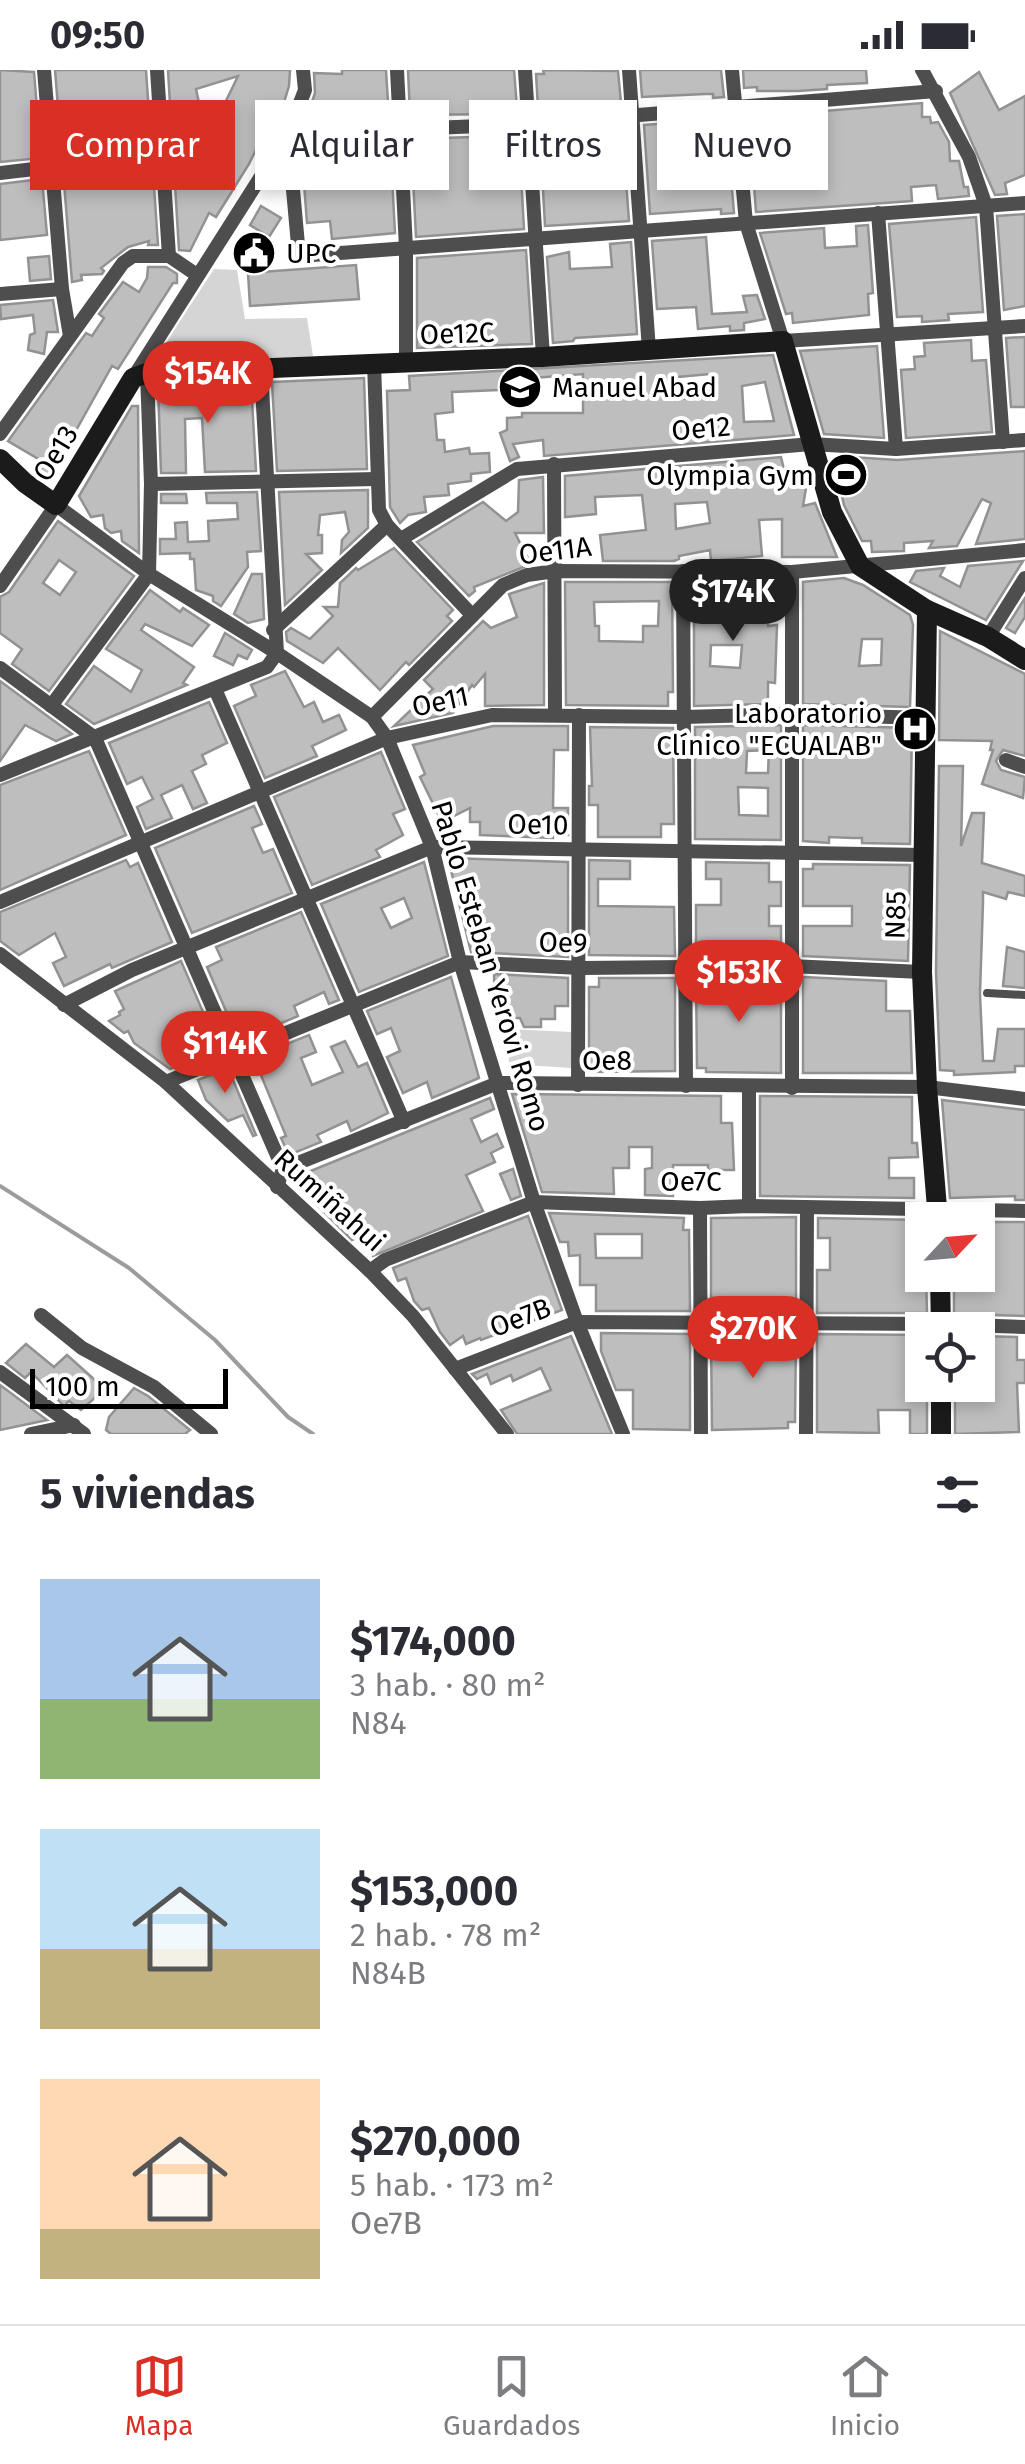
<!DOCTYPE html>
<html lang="es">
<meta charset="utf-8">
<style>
body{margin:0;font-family:"Fira Sans",sans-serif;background:#f2f2f3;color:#2b2b33;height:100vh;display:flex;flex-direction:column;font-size:38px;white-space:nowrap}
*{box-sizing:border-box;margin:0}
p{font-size:32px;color:#7c7c81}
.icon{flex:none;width:55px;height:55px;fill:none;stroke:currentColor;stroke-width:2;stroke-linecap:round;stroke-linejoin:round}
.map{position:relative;height:1364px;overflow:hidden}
.drawer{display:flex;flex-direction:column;background:#fff;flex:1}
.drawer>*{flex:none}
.hud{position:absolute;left:30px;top:30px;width:965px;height:90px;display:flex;gap:20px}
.needle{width:65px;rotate:64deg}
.tools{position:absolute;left:905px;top:1132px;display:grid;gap:20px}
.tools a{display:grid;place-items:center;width:90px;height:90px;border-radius:0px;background:#fff;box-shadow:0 5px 15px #0003;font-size:50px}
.scale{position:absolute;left:30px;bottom:25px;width:198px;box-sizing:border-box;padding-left:10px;border:5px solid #000;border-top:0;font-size:28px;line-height:35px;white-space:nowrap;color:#000;-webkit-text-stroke:8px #fff;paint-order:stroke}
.price{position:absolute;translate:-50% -85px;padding:0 22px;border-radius:35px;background:#d93025;color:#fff;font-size:32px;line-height:65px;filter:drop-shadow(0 2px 5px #0008)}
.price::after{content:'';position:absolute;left:50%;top:60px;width:30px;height:22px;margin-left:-15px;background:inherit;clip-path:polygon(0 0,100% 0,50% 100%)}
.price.active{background:#222;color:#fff}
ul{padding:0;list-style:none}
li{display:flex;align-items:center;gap:30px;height:250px;padding:0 40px}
li span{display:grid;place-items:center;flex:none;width:280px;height:200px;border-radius:0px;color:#555}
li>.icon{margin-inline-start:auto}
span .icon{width:120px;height:120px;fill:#fffc;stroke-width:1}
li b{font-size:42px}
h2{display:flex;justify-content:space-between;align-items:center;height:120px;padding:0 40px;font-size:42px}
.chip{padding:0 35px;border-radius:0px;background:#fff;box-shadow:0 5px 15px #0003;font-size:35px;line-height:90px}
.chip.active{background:#d93025;color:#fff}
.status{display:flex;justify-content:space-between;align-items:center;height:70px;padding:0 50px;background:#fff;direction:ltr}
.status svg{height:28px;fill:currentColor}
.dock{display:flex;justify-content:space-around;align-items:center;height:140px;border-top:2px solid #e1e1e2;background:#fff;font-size:28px;color:#7c7c81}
.dock a{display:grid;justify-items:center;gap:5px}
.dock .active{color:#d93025}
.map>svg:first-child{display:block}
</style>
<div class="status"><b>09:50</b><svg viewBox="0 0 49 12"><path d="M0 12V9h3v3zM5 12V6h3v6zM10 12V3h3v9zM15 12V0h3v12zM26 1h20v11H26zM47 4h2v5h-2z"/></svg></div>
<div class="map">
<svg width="1025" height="1364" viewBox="0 0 1025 1364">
<rect width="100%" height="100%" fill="#fff"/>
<g fill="#d5d5d5">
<polygon points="214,199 237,200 245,249 307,248 313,286 171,296 162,279"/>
<polygon points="508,959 571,962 571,998 509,994"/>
</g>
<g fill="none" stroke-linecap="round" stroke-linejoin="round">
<polyline stroke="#9c9c9c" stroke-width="4" points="0,1116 129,1198 215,1270 288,1347 313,1364"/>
</g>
<g fill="#bebebe" stroke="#929292" stroke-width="2.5" fill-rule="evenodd">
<polygon points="0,0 34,2 41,88 0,92"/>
<polygon points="55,0 146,0 158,175 148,175 149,171 128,177 101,198 104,201 102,204 81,205 82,210 72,212"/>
<polygon points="168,0 290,0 289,16 280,45 274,43 249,94 216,147 209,143 190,181 179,180 175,115 179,108 186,111 202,83 198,80 207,64 208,68 238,6 196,19 203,51 181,58 178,49 171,51"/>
<polygon points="342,0 386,0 389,49 305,53 315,23 314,3 342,4"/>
<polygon points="408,0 514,0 517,38 501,39 502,44 410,45"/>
<polygon points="543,0 618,1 621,33 562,40 562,36 538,38 536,4 544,4"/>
<polygon points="640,0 721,0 724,27 713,28 713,24 705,24 642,27"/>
<polygon points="743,0 866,0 867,13 827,15 827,19 798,21 757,21 757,17 744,18"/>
<polygon points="979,2 999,40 1025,26 1025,105 1005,113 1007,124 995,125 950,23"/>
<polygon points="922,33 922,47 930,47 931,53 938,52 949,72 950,91 959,91 964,117 968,117 969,126 938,129 936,115 911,117 912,131 756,142 749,47"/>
<polygon points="726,49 734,143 721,144 721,139 650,144 644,55"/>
<polygon points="622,57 629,151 545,156 540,65"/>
<polygon points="503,66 506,106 521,105 524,159 416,167 411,69"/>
<polygon points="390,70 395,163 332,169 330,151 307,153 301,74"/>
<polygon points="42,109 47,165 0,170 0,114"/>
<polygon points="261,136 281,148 269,167 250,155"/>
<polygon points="1025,144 1025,236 1004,240 997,146"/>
<polygon points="976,147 983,242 948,244 949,250 922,252 922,246 897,247 889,154"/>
<polygon points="868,155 873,223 868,224 869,245 793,253 792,243 786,244 760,163 824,158 825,178 857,176 856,156"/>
<polygon points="706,167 712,244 747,242 743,226 757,225 765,249 744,253 744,260 730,261 730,256 698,259 696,237 657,239 652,171"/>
<polygon points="631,172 637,264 575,268 573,271 553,273 547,187 569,182 570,199 612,197 610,174"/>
<polygon points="526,180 532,274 417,278 417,188"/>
<polygon points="49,186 51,209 30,211 28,188"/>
<polygon points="356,195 359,229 250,236 248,203"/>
<polygon points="148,197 166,197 177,204 177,213 173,213 118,299 112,296 50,407 40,401 45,393 8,371 86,263 92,266 104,248 99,244 123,212 139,222 147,208"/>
<polygon points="53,230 58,262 47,262 44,284 28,280 30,265 35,263 33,245 1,249 0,235"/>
<polygon points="1025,267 1025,337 1011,337 1006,268"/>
<polygon points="971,270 972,291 986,290 992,362 906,368 901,300 915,299 914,287 925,286 924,273"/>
<polygon points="877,276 884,368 824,364 800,281"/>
<path d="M773 285 794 365 544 386 543 370 513 374 519 387 510 391 500 363 507 360V348L522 347V343H583V304L509 310V318L499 320 452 322 453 342 435 344 437 370H444L445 382 469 378 470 384 489 383 490 402 471 404V411L448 414 449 425 424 427 426 442 408 445 400 453 390 437 387 321 410 320 409 306ZM710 304 712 325 680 329 678 307ZM765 312 774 351 744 352 742 316Z"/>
<polygon points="364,308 367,399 277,401 272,312"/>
<polygon points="251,313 256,401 205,402 202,348 185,349 186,403 161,403 158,316"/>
<polygon points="132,336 138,336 139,483 122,471 121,461 111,463 105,458 103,445 91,447 79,426"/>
<polygon points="1025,381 1025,469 976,474 991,433 982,429 957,476 929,478 933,471 904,473 904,481 872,482 871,471 862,471 844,435 835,396 854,393 853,387 897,390"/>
<path d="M781 387 786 408 802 403 806 418 803 436 815 433 837 487H782V449L759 450 762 486 711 491 710 480 679 486V489L674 491H603L600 465 646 460 642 425 595 427 596 444 565 447V406ZM707 432 710 453 676 459 675 434Z"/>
<polygon points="543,407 544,463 515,463 531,494 474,517 475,521 469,526 417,472 483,432 506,451 518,442 519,410"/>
<polygon points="368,420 368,458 341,483 342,470 349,462 345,442 320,445 318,465 322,465 322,483 306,484 322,500 285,535 279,422"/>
<polygon points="257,422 261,481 247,482 248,497 221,536 213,531 213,526 196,520 194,489 190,489 190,483 160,484 160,469 176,469 175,453 187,452 188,472 209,471 208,451 238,449 237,433 207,433 206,423"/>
<polygon points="161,424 186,424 187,433 161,433"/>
<path d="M58 451 134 506 49 621 12 594 22 579 0 563V527L9 522ZM59 490 76 502 60 525 43 513Z"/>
<polygon points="394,478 453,540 447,546 452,551 409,595 406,592 380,620 338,578 323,593 287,571 286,562 291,558 310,569 333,546 324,537 338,537 340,513 356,498 358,500"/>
<polygon points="1023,491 986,550 910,512 916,501 944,498 940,506 960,517 968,496"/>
<polygon points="252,504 262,504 264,549 248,553 234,544"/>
<path d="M844 508 863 515 910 545 913 555 910 637 803 634V512ZM862 569H882L881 595 859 596Z"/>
<path d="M565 512H672L673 622H668V636L566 635ZM659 531 658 556H643V572L599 571V556H595L594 532Z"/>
<path d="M694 512H765L768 556 777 555 775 613 768 612V634L694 636ZM711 575H742L740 598 710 596Z"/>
<polygon points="544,513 544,635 485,636 485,604 474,617 472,615 453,643 394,656 433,619 424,610 483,551 491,558 517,547 509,524"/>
<polygon points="150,520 180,542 183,538 209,555 192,576 145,554 141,560 194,597 183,613 187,615 94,654 66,634 94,596 131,622 142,600 106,579"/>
<polygon points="1025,528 1025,547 1015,563 1006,558"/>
<polygon points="940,561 1025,604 1025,686 1003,680 996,691 1001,700 1025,707 1023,728 982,714 993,680 990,680 992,671 939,670"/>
<polygon points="225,563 252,580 247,589 238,585 233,595 214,586"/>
<polygon points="285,601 304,637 314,632 323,652 339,645 346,660 312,676 317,686 265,708 234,636 256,626 251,615"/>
<polygon points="0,611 46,645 72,664 56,671 25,655 0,691"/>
<polygon points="209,632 227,673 202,685 206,694 192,701 207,733 193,739 182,715 161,725 172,748 146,759 137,737 153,729 142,707 127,714 109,673"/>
<path d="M781 655V770L695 769V657ZM769 680 768 703H746L747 681ZM738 717 768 718V746L739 745Z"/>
<polygon points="803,655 912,658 910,774 862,773 862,768 853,768 829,767 829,773 803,771"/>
<polygon points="493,656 568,656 568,680 554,680 553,738 568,738 568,765 553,765 553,768 480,765 480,752 470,752 470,738 442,752 420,707 425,704 413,675"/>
<polygon points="590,657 673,658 674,754 661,754 661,767 598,767 598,735 589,735 589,716 592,716"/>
<polygon points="89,681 126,765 0,820 0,715"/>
<polygon points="381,682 405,739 393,744 403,765 376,780 380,787 312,815 274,727"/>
<polygon points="939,696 963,696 961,776 972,743 984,743 982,793 1025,806 1025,826 1008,822 1006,829 983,822 983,832 980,924 983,991 994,991 998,959 1025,959 1025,996 1015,996 1015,1002 954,1005 954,1001 940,1000 936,902"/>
<polygon points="254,736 262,754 252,758 263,783 273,779 292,823 192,863 155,778"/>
<polygon points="448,788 568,792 568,887 471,882"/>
<polygon points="126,790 130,797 138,793 172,872 112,898 110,894 64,916 53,893 66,887 55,863 19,885 0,871 0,842"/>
<polygon points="589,790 630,791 630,809 598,809 598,836 674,837 675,886 589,885"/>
<path d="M424 792 448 886 359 922 321 834ZM404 828 412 848 391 858 381 838Z"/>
<polygon points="706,792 769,793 769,812 781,812 781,836 769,836 769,856 781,856 781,885 696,886 696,835 721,835 721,809 706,809"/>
<polygon points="813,794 910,795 908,891 803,886 803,856 852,856 852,836 803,836 803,799 813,799"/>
<polygon points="301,842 339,930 329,934 324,922 294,936 298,946 239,971 207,897 222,890 216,877"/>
<polygon points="1007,877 1025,882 1025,918 1003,916"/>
<polygon points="181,891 219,979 170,999 134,973 128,961 124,963 109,951 120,945 119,942 124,939 115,921"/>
<polygon points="494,904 568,908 568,936 555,936 555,949 541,949 541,957 524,957 520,948 495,948"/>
<polygon points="451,907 479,1008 432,1028 427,1012 403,1023 387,987 400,981 391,958 377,964 367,941"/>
<polygon points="781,907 781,1003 706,1002 706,998 697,998 696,908"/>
<polygon points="803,907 886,911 886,941 910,941 912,1003 803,1003"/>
<polygon points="599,908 675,908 675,1001 589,1002 589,917 599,917"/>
<polygon points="309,965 316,982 301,988 312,1015 343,1002 331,977 345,971 358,997 367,993 388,1043 351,1061 347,1051 317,1065 321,1072 289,1085 281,1068 286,1066 256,993 249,996 247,990"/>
<polygon points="228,998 256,1065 253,1066 243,1045 228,1051 206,1030 198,1010"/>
<polygon points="512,1024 721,1026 721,1053 732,1053 734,1100 708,1100 708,1095 673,1095 673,1126 645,1125 645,1099 652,1098 652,1077 629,1077 629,1098 613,1098 614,1124 542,1122"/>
<polygon points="760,1026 912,1027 912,1073 917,1073 918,1087 889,1088 889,1108 914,1108 914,1128 760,1126"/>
<polygon points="490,1028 494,1039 471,1049 481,1072 497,1064 503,1077 491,1083 495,1092 466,1105 483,1141 373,1186 363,1165 352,1170 291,1109"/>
<polygon points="942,1030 1025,1040 1025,1130 1015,1130 1015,1126 950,1128"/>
<polygon points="513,1099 521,1126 511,1130 500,1104"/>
<path d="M549 1143 684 1148 683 1160H689L690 1241H596V1215H580V1185L569 1186 568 1172H560ZM595 1164H642V1188H596Z"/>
<polygon points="528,1146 562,1240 481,1270 480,1268 466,1274 463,1266 450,1275 440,1262 429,1238 422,1240 414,1231 406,1208 398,1211 393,1198"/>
<polygon points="796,1147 796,1243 711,1242 711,1148"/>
<polygon points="818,1148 922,1150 922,1205 926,1205 927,1243 817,1243 817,1200 830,1200 830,1168 818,1168"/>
<polygon points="978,1152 1025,1152 1025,1246 954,1244 954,1205 978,1205"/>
<polygon points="601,1263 690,1264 690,1360 633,1359 633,1320 616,1320 601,1281"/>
<polygon points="730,1263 766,1266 796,1264 795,1352 788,1352 788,1358 712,1360 711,1267"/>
<polygon points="817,1264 922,1265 922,1321 927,1321 927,1364 910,1364 910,1340 878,1340 879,1363 817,1362"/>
<polygon points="571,1266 612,1364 517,1364 501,1340 551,1320 541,1298 513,1311 511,1305 491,1314 487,1304 477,1309 472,1304"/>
<polygon points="978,1266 1017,1267 1017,1290 1025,1290 1025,1313 1017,1313 1019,1362 955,1364 955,1315 978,1315"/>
<polygon points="26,1274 54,1297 67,1285 105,1319 81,1340 69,1331 64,1336 31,1302 25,1308 6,1293"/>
<polygon points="0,1315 47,1350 0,1360"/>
<polygon points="134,1318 148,1326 190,1360 185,1364 111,1364 106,1360 109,1347"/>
</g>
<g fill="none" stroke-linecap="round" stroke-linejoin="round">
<polyline stroke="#4e4e4e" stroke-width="8" points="987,923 1025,925"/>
<g stroke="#4e4e4e" stroke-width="14">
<polyline points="44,0 62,219 70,266"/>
<polyline points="157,0 169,186"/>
<polyline points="397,0 406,178 406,292"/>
<polyline points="525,0 543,287"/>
<polyline points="629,0 649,280"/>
<polyline points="732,0 746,153 783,271 1025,256"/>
<polyline points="922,0 969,87 986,136 1003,372"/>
<polyline points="288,64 299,186 1025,133"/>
<polyline points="288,64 527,54 936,21"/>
<polyline points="0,103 51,97"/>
<polyline points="878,143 896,379"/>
<polyline points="169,186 197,205"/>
<polyline points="0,224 62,219"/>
<polyline points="374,293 379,440 387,455 471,544"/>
<polyline points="133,308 288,64 305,20 303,0"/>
<polyline points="0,364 123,193 133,186 169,186"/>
<polyline points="554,394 555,644"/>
<polyline points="151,414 376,409"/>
<polyline points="401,469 517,399 811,374 896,379 1025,370"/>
<polyline points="683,501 686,1016"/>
<polyline points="792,502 792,1018"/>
<polyline points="0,516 56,435 149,504 277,583 372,647 387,668 432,777 460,892 534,1132 577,1252 623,1364"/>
<polyline points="273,560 387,455"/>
<polyline points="988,567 1025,508"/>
<polyline points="0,598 95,668 283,1099"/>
<polyline points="215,619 404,1052"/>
<polyline points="51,636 149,504 151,414 147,303"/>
<polyline points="372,647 503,515 527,505 556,501 792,502 1025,480"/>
<polyline points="1006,690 1025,697"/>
<polyline points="0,705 267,597 277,583 261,300"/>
<polyline points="0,832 387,668 492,645 684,647 791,644 925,648"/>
<polyline points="0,884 166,1012 370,1201 413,1246 507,1364"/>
<polyline points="64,935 132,900 432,777 924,785"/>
<polyline points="166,1012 460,892 581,898 790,896 922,902"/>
<polyline points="578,1015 579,645"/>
<polyline points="749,1017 749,1136"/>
<polyline points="277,1117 283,1099 498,1013 927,1017 1025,1029"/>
<polyline points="700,1138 701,1364"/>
<polyline points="370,1201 385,1190 534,1132 700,1138 749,1136 1025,1141"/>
<polyline points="41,1245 82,1278 154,1317 211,1364"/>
<polyline points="455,1299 577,1252 941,1254 1025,1257"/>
<polyline points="0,1302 84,1364"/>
<polyline points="31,1364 74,1355"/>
<polyline points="806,1364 807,1138"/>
</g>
<g stroke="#1b1b1b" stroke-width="20">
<polyline points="0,389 25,413 56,435 133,308 147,303 543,287 783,271 832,442 860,496 927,540 988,567 1025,590"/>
<polyline points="927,540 922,902 927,1017 938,1150"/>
<polyline points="940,1205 941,1260"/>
<polyline points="941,1364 941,1315"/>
</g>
</g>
<defs>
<g id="civic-disc" transform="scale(2.25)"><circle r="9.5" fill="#000" stroke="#fff"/><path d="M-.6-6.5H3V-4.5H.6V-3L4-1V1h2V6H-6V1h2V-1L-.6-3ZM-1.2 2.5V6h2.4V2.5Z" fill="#fff"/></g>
<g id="school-disc" transform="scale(2.25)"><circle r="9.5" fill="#000" stroke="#fff"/><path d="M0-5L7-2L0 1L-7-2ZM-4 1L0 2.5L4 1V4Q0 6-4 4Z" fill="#fff"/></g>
<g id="stadium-disc" transform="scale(2.25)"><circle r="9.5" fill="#000" stroke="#fff"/><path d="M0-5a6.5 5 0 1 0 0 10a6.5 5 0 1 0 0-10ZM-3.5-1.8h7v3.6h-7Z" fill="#fff"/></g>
<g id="hospital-disc" transform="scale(2.25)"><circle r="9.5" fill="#000" stroke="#fff"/><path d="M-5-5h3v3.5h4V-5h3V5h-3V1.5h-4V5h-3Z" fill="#fff"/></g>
</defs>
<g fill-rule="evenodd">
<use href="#civic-disc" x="254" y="183"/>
<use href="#school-disc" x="520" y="317"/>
<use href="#stadium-disc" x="846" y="405"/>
<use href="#hospital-disc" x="915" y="659"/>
</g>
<g text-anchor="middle" stroke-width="8" stroke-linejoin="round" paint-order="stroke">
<g font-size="28" fill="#000" stroke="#fff" text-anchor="start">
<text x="286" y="193">UPC</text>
<text x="552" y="327">Manuel Abad</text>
<text x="814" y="415" text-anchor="end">Olympia Gym</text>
<text x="882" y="653" text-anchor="end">Laboratorio<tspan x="882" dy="32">Clínico "ECUALAB"</tspan></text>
</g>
<g font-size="28" fill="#000" stroke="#fff">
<text transform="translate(457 263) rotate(-2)" y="10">Oe12C</text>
<text transform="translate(701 358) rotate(-5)" y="10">Oe12</text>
<text transform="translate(55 383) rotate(-59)" y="10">Oe13</text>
<text transform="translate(555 480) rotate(-7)" y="10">Oe11A</text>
<text transform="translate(440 631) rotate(-12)" y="10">Oe11</text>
<text transform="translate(538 754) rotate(1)" y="10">Oe10</text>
<text transform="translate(895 845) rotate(-89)" y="10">N85</text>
<text transform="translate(563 872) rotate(2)" y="10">Oe9</text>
<text transform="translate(491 896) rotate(73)" y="10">Pablo Esteban Yerovi Romo</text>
<text x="607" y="1000">Oe8</text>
<text x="691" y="1121">Oe7C</text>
<text transform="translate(330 1130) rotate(42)" y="10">Rumiñahui</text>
<text transform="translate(520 1247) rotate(-21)" y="10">Oe7B</text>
</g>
</g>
</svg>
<div class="tools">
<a><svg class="needle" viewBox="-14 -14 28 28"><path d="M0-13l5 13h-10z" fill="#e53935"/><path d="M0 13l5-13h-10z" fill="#7c7c81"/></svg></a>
<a><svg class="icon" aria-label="locate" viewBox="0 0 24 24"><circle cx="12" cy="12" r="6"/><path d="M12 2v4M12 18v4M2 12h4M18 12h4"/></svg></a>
</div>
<div class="scale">100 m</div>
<b class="price" style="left:208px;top:356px">$154K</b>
<b class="price active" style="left:733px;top:574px">$174K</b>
<b class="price" style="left:739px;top:955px">$153K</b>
<b class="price" style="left:225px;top:1026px">$114K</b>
<b class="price" style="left:753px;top:1311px">$270K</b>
<div class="hud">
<a class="chip active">Comprar</a>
<a class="chip">Alquilar</a>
<a class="chip">Filtros</a>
<a class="chip">Nuevo</a>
</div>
</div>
<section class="drawer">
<h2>5 viviendas<svg class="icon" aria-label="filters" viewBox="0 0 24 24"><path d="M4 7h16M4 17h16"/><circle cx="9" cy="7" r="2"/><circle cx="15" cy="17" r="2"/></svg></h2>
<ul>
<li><span style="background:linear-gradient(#a9c7e8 60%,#8fb573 0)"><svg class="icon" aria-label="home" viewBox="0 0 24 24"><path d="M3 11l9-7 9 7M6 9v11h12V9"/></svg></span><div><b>$174,000</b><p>3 hab. · 80 m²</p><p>N84</p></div></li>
<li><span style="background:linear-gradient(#bfe0f5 60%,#c2b280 0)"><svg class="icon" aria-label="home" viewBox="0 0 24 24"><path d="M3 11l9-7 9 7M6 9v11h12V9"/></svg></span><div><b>$153,000</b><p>2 hab. · 78 m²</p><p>N84B</p></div></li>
<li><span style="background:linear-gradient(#ffd9b3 75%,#c2b280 0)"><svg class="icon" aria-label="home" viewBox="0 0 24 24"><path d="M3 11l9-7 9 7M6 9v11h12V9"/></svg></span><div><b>$270,000</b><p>5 hab. · 173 m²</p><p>Oe7B</p></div></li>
</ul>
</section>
<nav class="dock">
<a class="active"><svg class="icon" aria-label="map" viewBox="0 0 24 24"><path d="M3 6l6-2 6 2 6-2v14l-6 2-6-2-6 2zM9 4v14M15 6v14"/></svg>Mapa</a>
<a><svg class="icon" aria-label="saved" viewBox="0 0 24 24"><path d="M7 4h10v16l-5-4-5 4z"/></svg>Guardados</a>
<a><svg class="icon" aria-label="home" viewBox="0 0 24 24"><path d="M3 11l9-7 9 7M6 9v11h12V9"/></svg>Inicio</a>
</nav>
